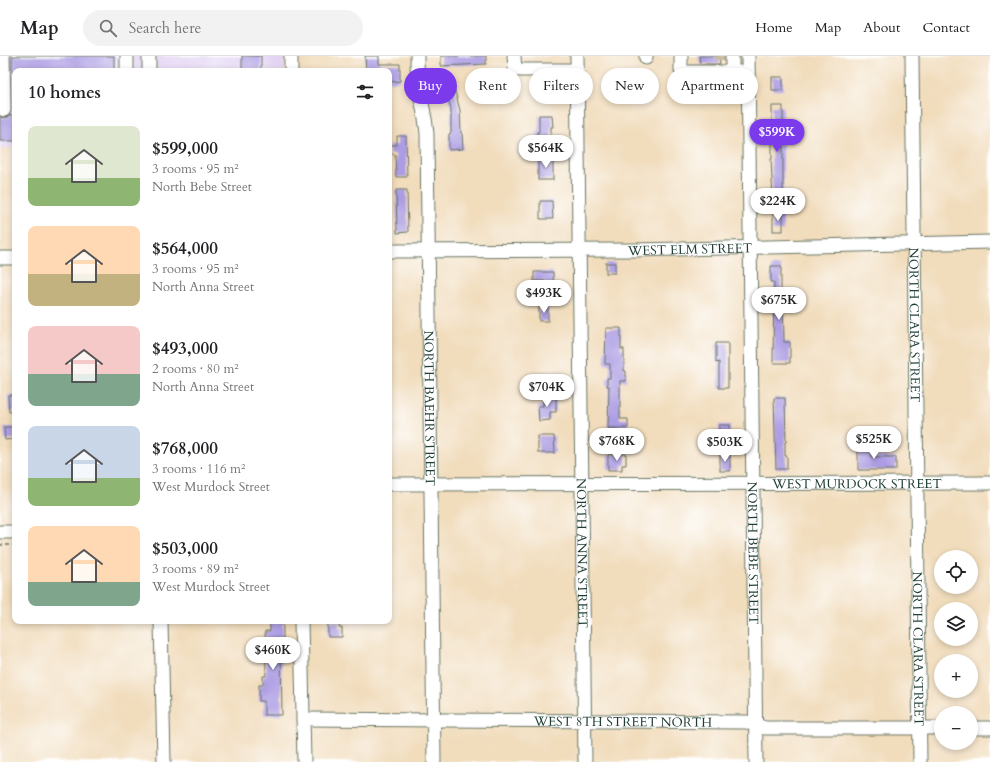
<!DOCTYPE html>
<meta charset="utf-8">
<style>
body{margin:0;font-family:Cardo,serif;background:#f2f2f2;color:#202124;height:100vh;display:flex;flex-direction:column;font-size:15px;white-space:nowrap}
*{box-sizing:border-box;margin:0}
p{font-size:13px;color:#757577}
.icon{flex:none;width:22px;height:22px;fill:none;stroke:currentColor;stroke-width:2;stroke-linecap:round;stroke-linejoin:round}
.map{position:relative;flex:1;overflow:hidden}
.panel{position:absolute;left:12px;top:12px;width:380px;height:556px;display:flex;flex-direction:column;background:#fff;border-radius:8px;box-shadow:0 2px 6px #0003}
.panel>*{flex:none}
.hud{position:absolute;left:404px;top:12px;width:380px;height:36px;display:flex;gap:8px}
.fabs{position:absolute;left:934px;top:494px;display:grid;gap:8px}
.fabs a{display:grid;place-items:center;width:44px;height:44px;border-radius:50%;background:#fff;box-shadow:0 2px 6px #0003;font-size:20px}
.price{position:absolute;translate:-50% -34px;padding:0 9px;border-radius:14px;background:#fff;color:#222;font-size:13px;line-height:26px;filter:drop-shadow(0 1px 2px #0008)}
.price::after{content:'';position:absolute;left:50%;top:24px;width:12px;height:9px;margin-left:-6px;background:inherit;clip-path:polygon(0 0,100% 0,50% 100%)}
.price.active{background:#7c3aed;color:#fff}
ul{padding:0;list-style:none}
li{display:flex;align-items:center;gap:12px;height:100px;padding:0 16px}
li span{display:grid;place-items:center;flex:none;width:112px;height:80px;border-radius:8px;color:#555}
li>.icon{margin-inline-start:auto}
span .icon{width:48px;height:48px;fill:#fffc;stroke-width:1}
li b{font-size:17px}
h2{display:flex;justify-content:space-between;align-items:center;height:48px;padding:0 16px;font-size:17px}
.tag{padding:0 14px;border-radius:18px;background:#fff;box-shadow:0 2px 6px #0003;font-size:14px;line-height:36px}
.tag.active{background:#7c3aed;color:#fff}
header{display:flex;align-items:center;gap:24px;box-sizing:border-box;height:56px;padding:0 20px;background:#fff;border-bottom:1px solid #e0e0e0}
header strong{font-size:19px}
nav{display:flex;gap:22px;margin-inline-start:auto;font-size:14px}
.search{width:280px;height:36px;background:#f2f2f2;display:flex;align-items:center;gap:10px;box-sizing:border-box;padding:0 14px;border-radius:22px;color:#757577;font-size:15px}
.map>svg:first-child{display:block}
</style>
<header>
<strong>Map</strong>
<div class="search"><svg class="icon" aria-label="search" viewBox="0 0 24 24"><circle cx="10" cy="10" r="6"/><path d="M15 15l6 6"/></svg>Search here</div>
<nav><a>Home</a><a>Map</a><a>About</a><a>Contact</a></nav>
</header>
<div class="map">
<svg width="990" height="706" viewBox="0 0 990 706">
<rect width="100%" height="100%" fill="#fff"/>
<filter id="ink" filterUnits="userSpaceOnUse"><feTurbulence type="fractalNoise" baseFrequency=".025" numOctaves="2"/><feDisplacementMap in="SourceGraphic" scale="8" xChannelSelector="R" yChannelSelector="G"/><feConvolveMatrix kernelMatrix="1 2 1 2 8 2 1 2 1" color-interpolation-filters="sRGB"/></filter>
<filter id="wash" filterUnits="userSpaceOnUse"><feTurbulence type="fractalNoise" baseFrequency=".012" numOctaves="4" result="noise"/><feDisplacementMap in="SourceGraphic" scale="16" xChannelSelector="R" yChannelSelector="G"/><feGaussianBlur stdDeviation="0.9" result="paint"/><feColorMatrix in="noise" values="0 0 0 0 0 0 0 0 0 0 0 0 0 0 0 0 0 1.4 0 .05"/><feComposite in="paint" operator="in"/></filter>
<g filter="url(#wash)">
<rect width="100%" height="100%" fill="#f1dcbb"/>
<g fill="#e2d4f3">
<polygon points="0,0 143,0 143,15 15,15 15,92 0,92"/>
<polygon points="155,0 285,0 285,15 156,15"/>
</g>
<g id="blocks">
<g fill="#ac9ce3">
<rect x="12" y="0" width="102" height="15"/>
<rect x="242" y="0" width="19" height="15"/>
<polygon points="365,0 379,0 379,8 400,8 400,25 389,26 389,15 366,15"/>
<polygon points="441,0 486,0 486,8 441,10"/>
<polygon points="699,0 719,0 720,8 700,8"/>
<rect x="772" y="21" width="11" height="13"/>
<polygon points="453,28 460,54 461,77 462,77 463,93 449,94 449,78 451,77 451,52 444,31"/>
<polygon points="772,50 783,50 783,144 773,144 771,103 772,103"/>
<polygon points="10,59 15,59 15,85 0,85 0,61 5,62"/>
<polygon points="539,59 552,59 553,71 551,71 551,90 537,90 537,76 539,76"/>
<polygon points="397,80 406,80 407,121 396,121 395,98 389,98 389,89 397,89"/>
<rect x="538" y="102" width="15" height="22"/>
<polygon points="396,134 407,134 408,176 397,177"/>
<polygon points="540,145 552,145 553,163 540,163"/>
<rect x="773" y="157" width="10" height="18"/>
<rect x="606" y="207" width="9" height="10"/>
<polygon points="771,210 781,210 781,235 783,235 784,286 790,286 790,307 773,307 774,226 771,226"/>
<polygon points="534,216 553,216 554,239 545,239 545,225 534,225"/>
<rect x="539" y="251" width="9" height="14"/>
<polygon points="606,272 621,272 621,293 624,293 624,315 626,315 626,325 620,325 620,363 628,363 628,372 608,372 609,330 607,330 607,322 610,322 610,308 605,308"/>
<polygon points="716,287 728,287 728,332 719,332 719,306 716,307"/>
<polygon points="8,339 15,339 15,355 9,356"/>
<polygon points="556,339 556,356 550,356 550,364 539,365 538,350 543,350 543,340"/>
<polygon points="774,342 785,342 786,386 785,386 785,400 787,400 787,413 776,413"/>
<rect x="719" y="369" width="11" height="17"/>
<polygon points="4,371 15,371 15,383 5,384"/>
<polygon points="538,380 554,380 555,397 538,397"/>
<polygon points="858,387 872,387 872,401 896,401 896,414 858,414"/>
<polygon points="626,398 626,409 622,409 622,414 608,414 608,399"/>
<rect x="720" y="399" width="10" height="16"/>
<polygon points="270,565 283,565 283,593 281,593 282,659 264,659 264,645 259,645 259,629 263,629 263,620 266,620 265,575 270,575"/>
<polygon points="328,565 339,565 339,572 342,572 342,581 328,581"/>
</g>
</g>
</g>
<g filter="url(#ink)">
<use href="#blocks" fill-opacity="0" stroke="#687563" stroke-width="1"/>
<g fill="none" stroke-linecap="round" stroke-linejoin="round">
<polyline stroke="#c7bca0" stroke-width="13" stroke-dasharray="13 6" stroke-linecap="butt" points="721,0 721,4"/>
<g stroke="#687563" stroke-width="15">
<g id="minor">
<polyline points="3,0 4,54"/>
<polyline points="127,0 127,15"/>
<polyline points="149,0 149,15"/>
<polyline points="291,0 291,15"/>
<path id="s1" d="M417 0C417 13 417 25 420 38 423 52 426 64 427 78L434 706"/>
<polyline points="514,0 515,14 577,14"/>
<path id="s2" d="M577 0 585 706"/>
<polyline points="646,0 646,2"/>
<polyline points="681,0 681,14 684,16 748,16"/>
<polyline points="732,0 732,16"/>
<path id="s3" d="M748 0 756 706"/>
<path id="s4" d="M912 0 920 706"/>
<path id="s5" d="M389 195 634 194 990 186"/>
<polyline points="0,202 15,202"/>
<path id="s6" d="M389 428 990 427"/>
<polyline points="0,476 15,476"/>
<polyline points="161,565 164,706"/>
<polyline points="301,565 304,706"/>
<path id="s7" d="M303 663 747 666 765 672H941"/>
<polyline points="971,672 990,672"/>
</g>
</g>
<polyline stroke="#687563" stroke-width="1.5" stroke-dasharray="3 3" stroke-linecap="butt" points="0,489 15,489"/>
<use href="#minor" stroke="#fff" stroke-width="13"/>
</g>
</g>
<g text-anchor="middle" stroke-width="4" stroke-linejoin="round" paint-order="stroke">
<g font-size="13" fill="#1f3d34" stroke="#fff">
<text dy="5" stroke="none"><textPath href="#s5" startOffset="301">WEST ELM STREET</textPath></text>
<text dy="5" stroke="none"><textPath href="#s4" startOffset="269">NORTH CLARA STREET</textPath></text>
<text dy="5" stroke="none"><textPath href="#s1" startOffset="353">NORTH BAEHR STREET</textPath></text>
<text dy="5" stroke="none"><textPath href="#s6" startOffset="468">WEST MURDOCK STREET</textPath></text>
<text dy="5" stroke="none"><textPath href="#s2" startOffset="497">NORTH ANNA STREET</textPath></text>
<text dy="5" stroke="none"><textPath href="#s3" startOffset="497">NORTH BEBE STREET</textPath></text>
<text dy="5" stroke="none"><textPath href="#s4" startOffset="593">NORTH CLARA STREET</textPath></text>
<text dy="5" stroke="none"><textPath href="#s7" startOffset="320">WEST 8TH STREET NORTH</textPath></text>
</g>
</g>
</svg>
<div class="fabs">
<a><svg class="icon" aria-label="locate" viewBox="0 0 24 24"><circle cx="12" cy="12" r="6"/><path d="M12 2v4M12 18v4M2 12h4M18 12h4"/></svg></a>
<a><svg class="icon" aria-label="layers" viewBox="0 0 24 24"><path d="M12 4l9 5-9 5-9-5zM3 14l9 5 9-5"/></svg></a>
<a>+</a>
<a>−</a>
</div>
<b class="price active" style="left:777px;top:97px">$599K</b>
<b class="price" style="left:546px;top:113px">$564K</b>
<b class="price" style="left:778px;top:166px">$224K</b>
<b class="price" style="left:544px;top:258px">$493K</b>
<b class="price" style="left:779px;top:265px">$675K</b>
<b class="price" style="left:547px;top:352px">$704K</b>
<b class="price" style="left:874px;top:404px">$525K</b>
<b class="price" style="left:617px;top:406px">$768K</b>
<b class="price" style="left:725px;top:407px">$503K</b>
<b class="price" style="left:273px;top:615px">$460K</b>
<div class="hud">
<a class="tag active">Buy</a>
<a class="tag">Rent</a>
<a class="tag">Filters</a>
<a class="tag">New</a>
<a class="tag">Apartment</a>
</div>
<section class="panel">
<h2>10 homes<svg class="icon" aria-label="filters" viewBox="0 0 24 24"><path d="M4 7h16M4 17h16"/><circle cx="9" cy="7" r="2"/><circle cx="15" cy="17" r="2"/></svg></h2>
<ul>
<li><span style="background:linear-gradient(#dfe7d0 65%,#8fb573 0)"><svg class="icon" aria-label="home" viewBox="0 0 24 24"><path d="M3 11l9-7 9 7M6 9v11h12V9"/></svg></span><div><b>$599,000</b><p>3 rooms · 95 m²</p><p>North Bebe Street</p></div></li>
<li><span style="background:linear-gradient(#ffd9b3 60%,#c2b280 0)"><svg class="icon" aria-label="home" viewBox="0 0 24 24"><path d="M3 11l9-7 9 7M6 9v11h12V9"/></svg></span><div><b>$564,000</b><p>3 rooms · 95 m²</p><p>North Anna Street</p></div></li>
<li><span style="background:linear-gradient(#f6c9c9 60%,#7fa58c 0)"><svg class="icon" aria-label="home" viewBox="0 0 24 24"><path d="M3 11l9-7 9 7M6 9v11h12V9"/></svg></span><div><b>$493,000</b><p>2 rooms · 80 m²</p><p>North Anna Street</p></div></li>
<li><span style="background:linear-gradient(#c9d6e8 65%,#8fb573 0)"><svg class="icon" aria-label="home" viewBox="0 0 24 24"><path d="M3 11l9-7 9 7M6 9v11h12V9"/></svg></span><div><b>$768,000</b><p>3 rooms · 116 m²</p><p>West Murdock Street</p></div></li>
<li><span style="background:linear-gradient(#ffd9b3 70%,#7fa58c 0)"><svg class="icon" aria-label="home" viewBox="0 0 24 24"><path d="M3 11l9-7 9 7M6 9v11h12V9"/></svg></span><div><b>$503,000</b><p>3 rooms · 89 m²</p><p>West Murdock Street</p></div></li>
</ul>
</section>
</div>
